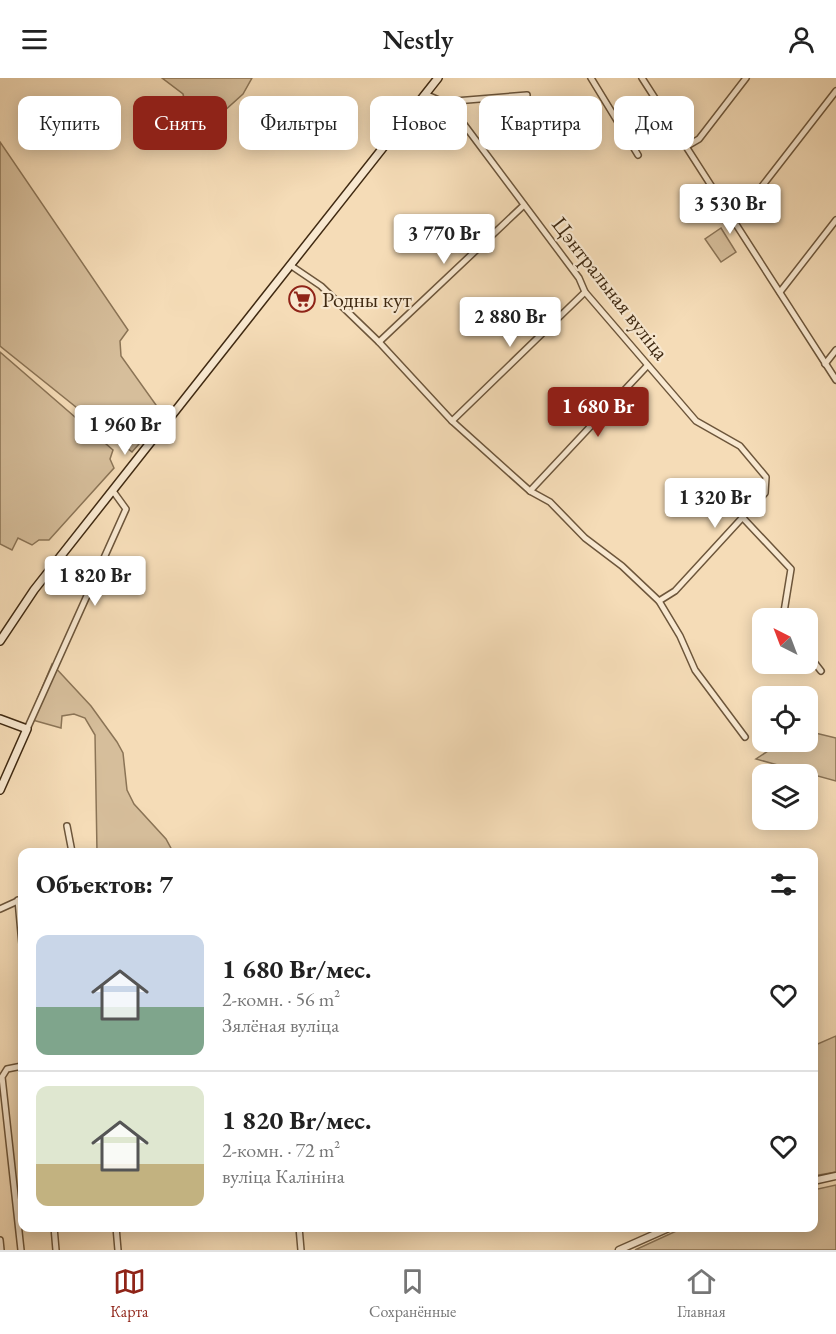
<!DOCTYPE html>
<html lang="ru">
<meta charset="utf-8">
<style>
body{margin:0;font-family:"EB Garamond",serif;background:#f2f2f2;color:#222;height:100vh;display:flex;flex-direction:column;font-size:22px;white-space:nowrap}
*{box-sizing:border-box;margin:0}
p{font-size:20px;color:#767676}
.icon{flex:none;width:33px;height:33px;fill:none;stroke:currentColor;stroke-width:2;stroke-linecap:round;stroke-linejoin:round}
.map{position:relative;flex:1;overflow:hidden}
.side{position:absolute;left:18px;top:770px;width:800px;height:384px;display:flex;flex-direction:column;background:#fff;border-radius:12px;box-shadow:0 3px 15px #0003}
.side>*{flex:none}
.banner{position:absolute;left:18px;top:18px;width:801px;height:54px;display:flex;gap:12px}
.needle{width:39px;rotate:318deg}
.buttons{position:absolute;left:752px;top:530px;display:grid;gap:12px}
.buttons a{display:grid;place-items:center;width:66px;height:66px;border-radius:12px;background:#fff;box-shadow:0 3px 15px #0003;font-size:30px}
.price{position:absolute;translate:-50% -51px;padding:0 14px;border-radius:6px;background:#fff;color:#222;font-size:20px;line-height:39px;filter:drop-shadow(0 2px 3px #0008)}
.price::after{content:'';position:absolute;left:50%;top:36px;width:18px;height:14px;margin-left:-9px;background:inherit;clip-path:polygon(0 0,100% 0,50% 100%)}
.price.on{background:#8f2418;color:#fff}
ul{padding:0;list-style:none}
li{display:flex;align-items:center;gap:18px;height:150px;padding:0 18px}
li+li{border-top:2px solid #e0e0e0}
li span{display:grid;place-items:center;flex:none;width:168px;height:120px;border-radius:12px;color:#555}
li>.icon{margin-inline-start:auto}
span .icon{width:72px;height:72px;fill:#fffc;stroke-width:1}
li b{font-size:26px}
h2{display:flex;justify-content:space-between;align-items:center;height:72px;padding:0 18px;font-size:26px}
.pill{padding:0 21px;border-radius:12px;background:#fff;box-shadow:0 3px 15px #0003;font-size:21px;line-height:54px}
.pill.on{background:#8f2418;color:#fff}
header{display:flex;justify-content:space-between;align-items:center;height:78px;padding:0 18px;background:#fff;font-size:27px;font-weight:600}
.menu{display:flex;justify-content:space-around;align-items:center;height:84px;border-top:2px solid #e0e0e0;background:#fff;font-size:16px;color:#767676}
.menu a{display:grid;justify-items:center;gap:3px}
.menu .on{color:#8f2418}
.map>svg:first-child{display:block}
</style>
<header><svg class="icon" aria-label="menu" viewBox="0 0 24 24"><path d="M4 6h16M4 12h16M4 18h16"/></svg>Nestly<svg class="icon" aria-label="person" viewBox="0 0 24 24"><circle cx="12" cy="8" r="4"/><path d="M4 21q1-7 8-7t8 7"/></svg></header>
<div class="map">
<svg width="836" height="1172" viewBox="0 0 836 1172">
<rect width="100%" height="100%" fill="#f5dcb7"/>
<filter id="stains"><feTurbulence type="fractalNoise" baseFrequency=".00333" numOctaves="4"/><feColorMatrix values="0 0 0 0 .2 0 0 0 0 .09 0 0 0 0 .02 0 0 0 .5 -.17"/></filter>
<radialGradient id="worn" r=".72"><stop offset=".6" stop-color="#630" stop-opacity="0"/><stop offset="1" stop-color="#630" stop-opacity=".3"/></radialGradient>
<g fill="#d6be9b" stroke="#8b7456" stroke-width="1.5">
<polygon points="162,0 252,0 243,16 193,61 183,16"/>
<polygon points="0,64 128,252 120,263 121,278 161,334 161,341 132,374 0,268"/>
<polygon points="721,150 736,174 721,184 705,161"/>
<polygon points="0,274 113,372 110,381 114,390 49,462 39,462 32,467 18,460 12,472 0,466"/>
<polygon points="52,586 91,628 117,664 123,675 127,712 134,726 166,761 173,774 97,774 95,657 85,640 74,636 62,638 61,650 29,641"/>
<polygon points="807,653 836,660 836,703 756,681 783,663 807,663"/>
<polygon points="836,958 836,1094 813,1098 813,968"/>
<polygon points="836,1107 836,1172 635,1172 685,1149 813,1149 813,1112"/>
</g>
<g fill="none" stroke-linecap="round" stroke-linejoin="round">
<g stroke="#6d563b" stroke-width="8">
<g id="minor">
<polyline points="591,0 638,77"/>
<polyline points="642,0 836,302"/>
<polyline points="443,24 527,17"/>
<polyline points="687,68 699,61 746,0"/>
<polyline points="735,143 836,13"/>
<polyline points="290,187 321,208 379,264 452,343 530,413 550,424 585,460 622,488 659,523 675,513 765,415 766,399 740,368 696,343 585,214 579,200 457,37 443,24 425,16"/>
<polyline points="780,214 836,142"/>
<polyline points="379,264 524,127"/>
<polyline points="825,286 836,272"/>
<polyline points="452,343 585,214"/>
<polyline points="530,413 647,288"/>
<polyline points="743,440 791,491 783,540"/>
<polyline points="659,523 680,558 695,592 745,659"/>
<polyline points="807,575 821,593"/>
<polyline points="27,651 126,431 113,413"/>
<polyline points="67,748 72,774"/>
<polyline points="18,822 22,866"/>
<polyline points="0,831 22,821"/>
<polyline points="54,1149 56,1172"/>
<polyline points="116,1149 118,1172"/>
<polyline points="299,1149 301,1172"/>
<polyline points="0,1162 1,1172"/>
<polyline points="21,1172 2,999 7,991 22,988"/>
</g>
</g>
<g stroke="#6d563b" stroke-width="9">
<g id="tertiary">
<polyline points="813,1103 836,1098"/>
<polyline points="619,1172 671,1149"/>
</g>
</g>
<g stroke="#402a12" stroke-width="10">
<g id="secondary">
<polyline points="0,563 34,512 438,0"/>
<polyline points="0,641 27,651 0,712"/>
</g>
</g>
<use href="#minor" stroke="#f8e8d0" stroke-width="5"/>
<use href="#tertiary" stroke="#f8e8d0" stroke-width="6"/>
<use href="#secondary" stroke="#f8e8d0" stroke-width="7"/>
</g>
<defs>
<g id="supermarket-ring" transform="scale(1.35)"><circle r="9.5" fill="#f8e8d0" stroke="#8f2418" stroke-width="1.5"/><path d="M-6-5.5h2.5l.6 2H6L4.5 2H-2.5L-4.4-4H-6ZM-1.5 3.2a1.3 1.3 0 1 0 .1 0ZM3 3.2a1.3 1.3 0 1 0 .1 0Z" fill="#8f2418"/></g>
</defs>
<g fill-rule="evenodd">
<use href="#supermarket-ring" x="302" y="221"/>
</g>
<g text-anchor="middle" stroke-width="4.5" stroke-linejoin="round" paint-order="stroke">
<g font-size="22" fill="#402a12" stroke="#f8e8d0">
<text transform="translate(611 210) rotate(52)" y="8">Цэнтральная вуліца</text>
</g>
<g font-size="22" fill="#402a12" stroke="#f8e8d0" text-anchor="start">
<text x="322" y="229">Родны кут</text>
</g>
</g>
<rect width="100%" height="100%" filter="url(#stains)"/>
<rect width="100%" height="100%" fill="url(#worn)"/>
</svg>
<div class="buttons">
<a><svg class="needle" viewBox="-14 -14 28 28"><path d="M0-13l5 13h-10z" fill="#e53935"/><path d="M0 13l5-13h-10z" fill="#767676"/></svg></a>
<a><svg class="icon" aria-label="locate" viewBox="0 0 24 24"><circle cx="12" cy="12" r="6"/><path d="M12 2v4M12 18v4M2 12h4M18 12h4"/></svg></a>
<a><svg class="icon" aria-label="layers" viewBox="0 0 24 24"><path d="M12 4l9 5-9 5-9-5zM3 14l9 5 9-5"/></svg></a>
</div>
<b class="price" style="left:730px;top:157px">3 530 Br</b>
<b class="price" style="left:444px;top:187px">3 770 Br</b>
<b class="price" style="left:510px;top:270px">2 880 Br</b>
<b class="price on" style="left:598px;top:360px">1 680 Br</b>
<b class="price" style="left:125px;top:378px">1 960 Br</b>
<b class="price" style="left:715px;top:451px">1 320 Br</b>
<b class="price" style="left:95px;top:529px">1 820 Br</b>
<div class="banner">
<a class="pill">Купить</a>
<a class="pill on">Снять</a>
<a class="pill">Фильтры</a>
<a class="pill">Новое</a>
<a class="pill">Квартира</a>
<a class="pill">Дом</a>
</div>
<section class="side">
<h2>Объектов: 7<svg class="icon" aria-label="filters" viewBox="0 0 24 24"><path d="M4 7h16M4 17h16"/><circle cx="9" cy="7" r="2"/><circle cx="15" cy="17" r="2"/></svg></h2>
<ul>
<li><span style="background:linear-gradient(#c9d6e8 60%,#7fa58c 0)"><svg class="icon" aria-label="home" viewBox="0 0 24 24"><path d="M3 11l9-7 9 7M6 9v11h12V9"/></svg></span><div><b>1 680 Br/мес.</b><p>2-комн. · 56 m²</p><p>Зялёная вуліца</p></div><svg class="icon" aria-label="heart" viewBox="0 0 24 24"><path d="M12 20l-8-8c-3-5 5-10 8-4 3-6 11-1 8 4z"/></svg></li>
<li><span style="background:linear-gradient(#dfe7d0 65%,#c2b280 0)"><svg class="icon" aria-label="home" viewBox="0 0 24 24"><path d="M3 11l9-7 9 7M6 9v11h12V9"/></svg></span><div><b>1 820 Br/мес.</b><p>2-комн. · 72 m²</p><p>вуліца Калініна</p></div><svg class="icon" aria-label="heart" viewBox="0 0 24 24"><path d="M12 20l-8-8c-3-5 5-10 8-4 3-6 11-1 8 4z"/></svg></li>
</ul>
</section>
</div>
<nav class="menu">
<a class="on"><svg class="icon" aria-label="map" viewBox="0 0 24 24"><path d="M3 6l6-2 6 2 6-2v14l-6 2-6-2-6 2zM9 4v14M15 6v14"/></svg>Карта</a>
<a><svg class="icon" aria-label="saved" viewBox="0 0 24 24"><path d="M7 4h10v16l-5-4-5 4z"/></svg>Сохранённые</a>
<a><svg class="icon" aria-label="home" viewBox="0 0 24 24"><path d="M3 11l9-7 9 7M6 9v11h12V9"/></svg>Главная</a>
</nav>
